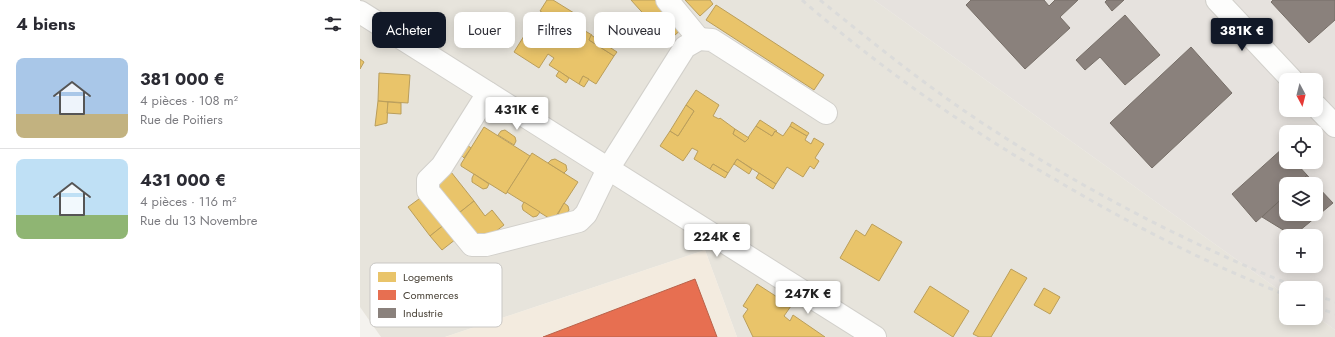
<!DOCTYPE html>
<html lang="fr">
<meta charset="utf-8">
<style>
body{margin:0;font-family:Jost,sans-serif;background:#f7f7f7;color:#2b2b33;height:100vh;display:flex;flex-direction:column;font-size:15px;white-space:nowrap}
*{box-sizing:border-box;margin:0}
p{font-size:13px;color:#7c7c81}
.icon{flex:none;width:22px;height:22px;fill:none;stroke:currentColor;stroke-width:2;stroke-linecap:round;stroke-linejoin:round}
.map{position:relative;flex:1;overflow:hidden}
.drawer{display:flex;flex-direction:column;background:#fff;width:360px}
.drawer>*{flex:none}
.guide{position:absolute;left:12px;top:12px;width:380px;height:36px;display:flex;gap:8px}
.needle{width:26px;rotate:173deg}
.buttons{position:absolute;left:919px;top:73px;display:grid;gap:8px}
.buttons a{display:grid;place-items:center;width:44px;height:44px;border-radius:8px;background:#fff;box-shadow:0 2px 10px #0003;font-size:20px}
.price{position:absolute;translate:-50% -34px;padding:0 9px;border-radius:4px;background:#fff;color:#222;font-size:13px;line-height:26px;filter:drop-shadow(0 1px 2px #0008)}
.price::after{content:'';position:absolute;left:50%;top:24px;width:12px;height:9px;margin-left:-6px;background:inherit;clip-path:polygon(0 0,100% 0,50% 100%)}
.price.active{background:#111827;color:#fff}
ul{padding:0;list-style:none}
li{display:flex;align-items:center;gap:12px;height:100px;padding:0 16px}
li+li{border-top:1px solid #e1e1e2}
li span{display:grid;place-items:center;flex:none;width:112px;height:80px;border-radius:8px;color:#555}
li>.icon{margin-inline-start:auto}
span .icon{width:48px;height:48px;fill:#fffc;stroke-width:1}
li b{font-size:17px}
h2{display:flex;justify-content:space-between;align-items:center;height:48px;padding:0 16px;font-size:17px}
.tag{padding:0 14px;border-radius:8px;background:#fff;box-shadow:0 2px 10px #0003;font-size:14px;line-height:36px}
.tag.active{background:#111827;color:#fff}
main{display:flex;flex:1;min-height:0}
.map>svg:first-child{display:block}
</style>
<main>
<section class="drawer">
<h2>4 biens<svg class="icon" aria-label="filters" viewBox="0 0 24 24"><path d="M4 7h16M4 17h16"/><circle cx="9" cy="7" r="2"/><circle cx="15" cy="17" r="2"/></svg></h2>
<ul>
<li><span style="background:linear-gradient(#a9c7e8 70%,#c2b280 0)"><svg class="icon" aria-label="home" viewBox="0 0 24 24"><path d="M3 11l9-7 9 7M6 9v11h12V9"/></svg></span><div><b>381 000 €</b><p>4 pièces · 108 m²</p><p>Rue de Poitiers</p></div></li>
<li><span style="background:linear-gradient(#bfe0f5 70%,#8fb573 0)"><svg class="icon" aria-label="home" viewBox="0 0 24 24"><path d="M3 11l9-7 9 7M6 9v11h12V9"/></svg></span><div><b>431 000 €</b><p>4 pièces · 116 m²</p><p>Rue du 13 Novembre</p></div></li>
</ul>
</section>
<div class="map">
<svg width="975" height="337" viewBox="0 0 975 337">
<rect width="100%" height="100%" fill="#f4f2ee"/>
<polygon fill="#e7e4dc" points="0,0 514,0 926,295 926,318 956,318 956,316 975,330 975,337 377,337 345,250 85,337 21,337 0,307"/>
<polygon fill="#f3ebdf" points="345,250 377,337 85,337"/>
<path fill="#e6e2de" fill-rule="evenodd" d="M514 0H975V330L956 316V288H926V295ZM926 80H956V110H926ZM926 132H956V162H926ZM926 184H956V214H926ZM926 236H956V266H926Z"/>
<g fill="#e9c46a" stroke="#ba9e5b">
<polygon points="187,0 193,0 214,13 208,22 215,26 215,25 232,35 229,40 254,56 236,84 223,76 219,84 189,65 194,58 188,54 179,68 154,52 164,36 172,41 188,16 180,11"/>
<polygon points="271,0 296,0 322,29 308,41"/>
<polygon points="325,0 350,0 353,4 340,16"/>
<polygon points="356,5 464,75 454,90 346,20"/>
<polygon points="231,35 257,52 254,56 229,40"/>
<polygon points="0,59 4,62 0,69"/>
<polygon points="199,71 209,78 206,83 196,76"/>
<polygon points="19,73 50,75 48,103 18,101"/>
<polygon points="223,76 229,79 224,87 219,84"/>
<polygon points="336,90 359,105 353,116 359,119 360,118 375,129 373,134 385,142 396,126 412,136 415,131 423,136 430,126 447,136 445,140 451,144 454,138 464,144 455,158 459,161 454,169 450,166 443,177 427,167 416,184 377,159 368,173 353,164 350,169 334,159 338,151 332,148 323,161 300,146 310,131 318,136 334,111 326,105"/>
<polygon points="18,101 28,102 27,123 15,126"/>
<polygon points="28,102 41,103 41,114 27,113"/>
<polygon points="326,105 334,111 318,136 310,131"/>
<polygon points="400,120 417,131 416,132 415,131 412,136 396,126"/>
<polygon points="432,122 449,133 447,136 430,126"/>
<polygon points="124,127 170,156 146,194 101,166 101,164"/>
<polygon points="375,129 389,138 385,142 373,134"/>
<polygon points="145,130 155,137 156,141 154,145 138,135 141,131"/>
<polygon points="107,145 111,148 104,158 101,155"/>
<polygon points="172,153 218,182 194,219 192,220 147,192"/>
<polygon points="195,159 206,165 207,170 204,173 188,163 191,160"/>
<polygon points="377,159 392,169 389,174 374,164"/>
<polygon points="353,164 368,173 365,178 350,169"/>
<polygon points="91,172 114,201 99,213 77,184"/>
<polygon points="399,173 416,184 413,189 396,178"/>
<polygon points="114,174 129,184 127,188 123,189 112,182 112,178"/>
<polygon points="63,196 85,224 70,236 48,207"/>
<polygon points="114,201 125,216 132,210 144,225 122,242 99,213"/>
<polygon points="164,202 180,212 177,216 173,217 163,210 162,206"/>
<polygon points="204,203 208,206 209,210 206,215 201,216 198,214"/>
<polygon points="85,224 96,239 82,250 70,236"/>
<polygon points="512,224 542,242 519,281 480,258 496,230 505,236"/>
<polygon points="651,269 667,278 631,337 619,337 613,334"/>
<polygon points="397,284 431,306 424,316 430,321 433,315 465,337 393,337 383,316 388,309 383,306"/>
<polygon points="570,286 609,311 593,337 554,312"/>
<polygon points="684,288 700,297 690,314 674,305"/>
</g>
<polygon fill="#e76f51" stroke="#b8624a" points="335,279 357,337 183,337"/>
<g fill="#8a817c" stroke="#776f68">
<polygon points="611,0 684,0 689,6 695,0 718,0 700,17 710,28 665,69 606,5"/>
<polygon points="747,0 764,0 752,11 745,2"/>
<polygon points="913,0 975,0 975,20 949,43 911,2"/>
<polygon points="765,15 800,55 765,85 740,57 725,70 716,60"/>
<polygon points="831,47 872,93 792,168 750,123"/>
<polygon points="923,148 926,152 926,162 935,162 947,175 938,184 926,184 926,195 896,222 872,194"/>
<polygon points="947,175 955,184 938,184"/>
<polygon points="956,185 973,203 933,236 902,217 926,195 926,214 956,214"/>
</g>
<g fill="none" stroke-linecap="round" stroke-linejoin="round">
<g stroke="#d2d0cb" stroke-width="24">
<g id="minor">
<polyline points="307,0 339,39"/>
<polyline points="857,0 932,80"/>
<polyline points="0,12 515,337"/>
<polyline points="128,93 82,166 68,180 68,191 112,245 126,245 219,221 226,214 248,169 325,47 339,39 352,40 466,113"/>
<polyline points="956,106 975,126"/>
</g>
</g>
<use href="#minor" stroke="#fdfdfc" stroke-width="22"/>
<g stroke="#dbdbda" stroke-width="3" stroke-dasharray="5 5" stroke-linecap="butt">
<path d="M442 0C520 68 606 128 696 180 770 224 846 263 926 295"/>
<path d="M460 0C507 38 555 77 606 112 709 182 823 242 939 288"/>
<polyline points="956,295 975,302"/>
<polyline points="956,307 975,314"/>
</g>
</g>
<rect x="10" y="263" width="132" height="64" rx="6" fill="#fff" stroke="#c9c7c4" stroke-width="1"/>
<rect x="18" y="272" width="18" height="10" fill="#e9c46a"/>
<rect x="18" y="290" width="18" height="10" fill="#e76f51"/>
<rect x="18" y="308" width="18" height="10" fill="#8a817c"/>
<g font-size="11" fill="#4b4439">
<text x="43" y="281">Logements</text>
<text x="43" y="299">Commerces</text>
<text x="43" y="317">Industrie</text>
</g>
</svg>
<div class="buttons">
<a><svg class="needle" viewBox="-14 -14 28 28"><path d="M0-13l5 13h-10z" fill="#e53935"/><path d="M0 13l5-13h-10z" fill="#7c7c81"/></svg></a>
<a><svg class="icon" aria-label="locate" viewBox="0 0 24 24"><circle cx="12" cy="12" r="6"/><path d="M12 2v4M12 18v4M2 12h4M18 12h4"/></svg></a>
<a><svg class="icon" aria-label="layers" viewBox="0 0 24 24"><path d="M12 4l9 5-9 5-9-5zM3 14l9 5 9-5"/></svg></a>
<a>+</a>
<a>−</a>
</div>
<b class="price active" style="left:882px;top:52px">381K €</b>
<b class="price" style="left:157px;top:131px">431K €</b>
<b class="price" style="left:357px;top:258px">224K €</b>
<b class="price" style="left:448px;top:315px">247K €</b>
<div class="guide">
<a class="tag active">Acheter</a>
<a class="tag">Louer</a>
<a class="tag">Filtres</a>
<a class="tag">Nouveau</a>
</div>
</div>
</main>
